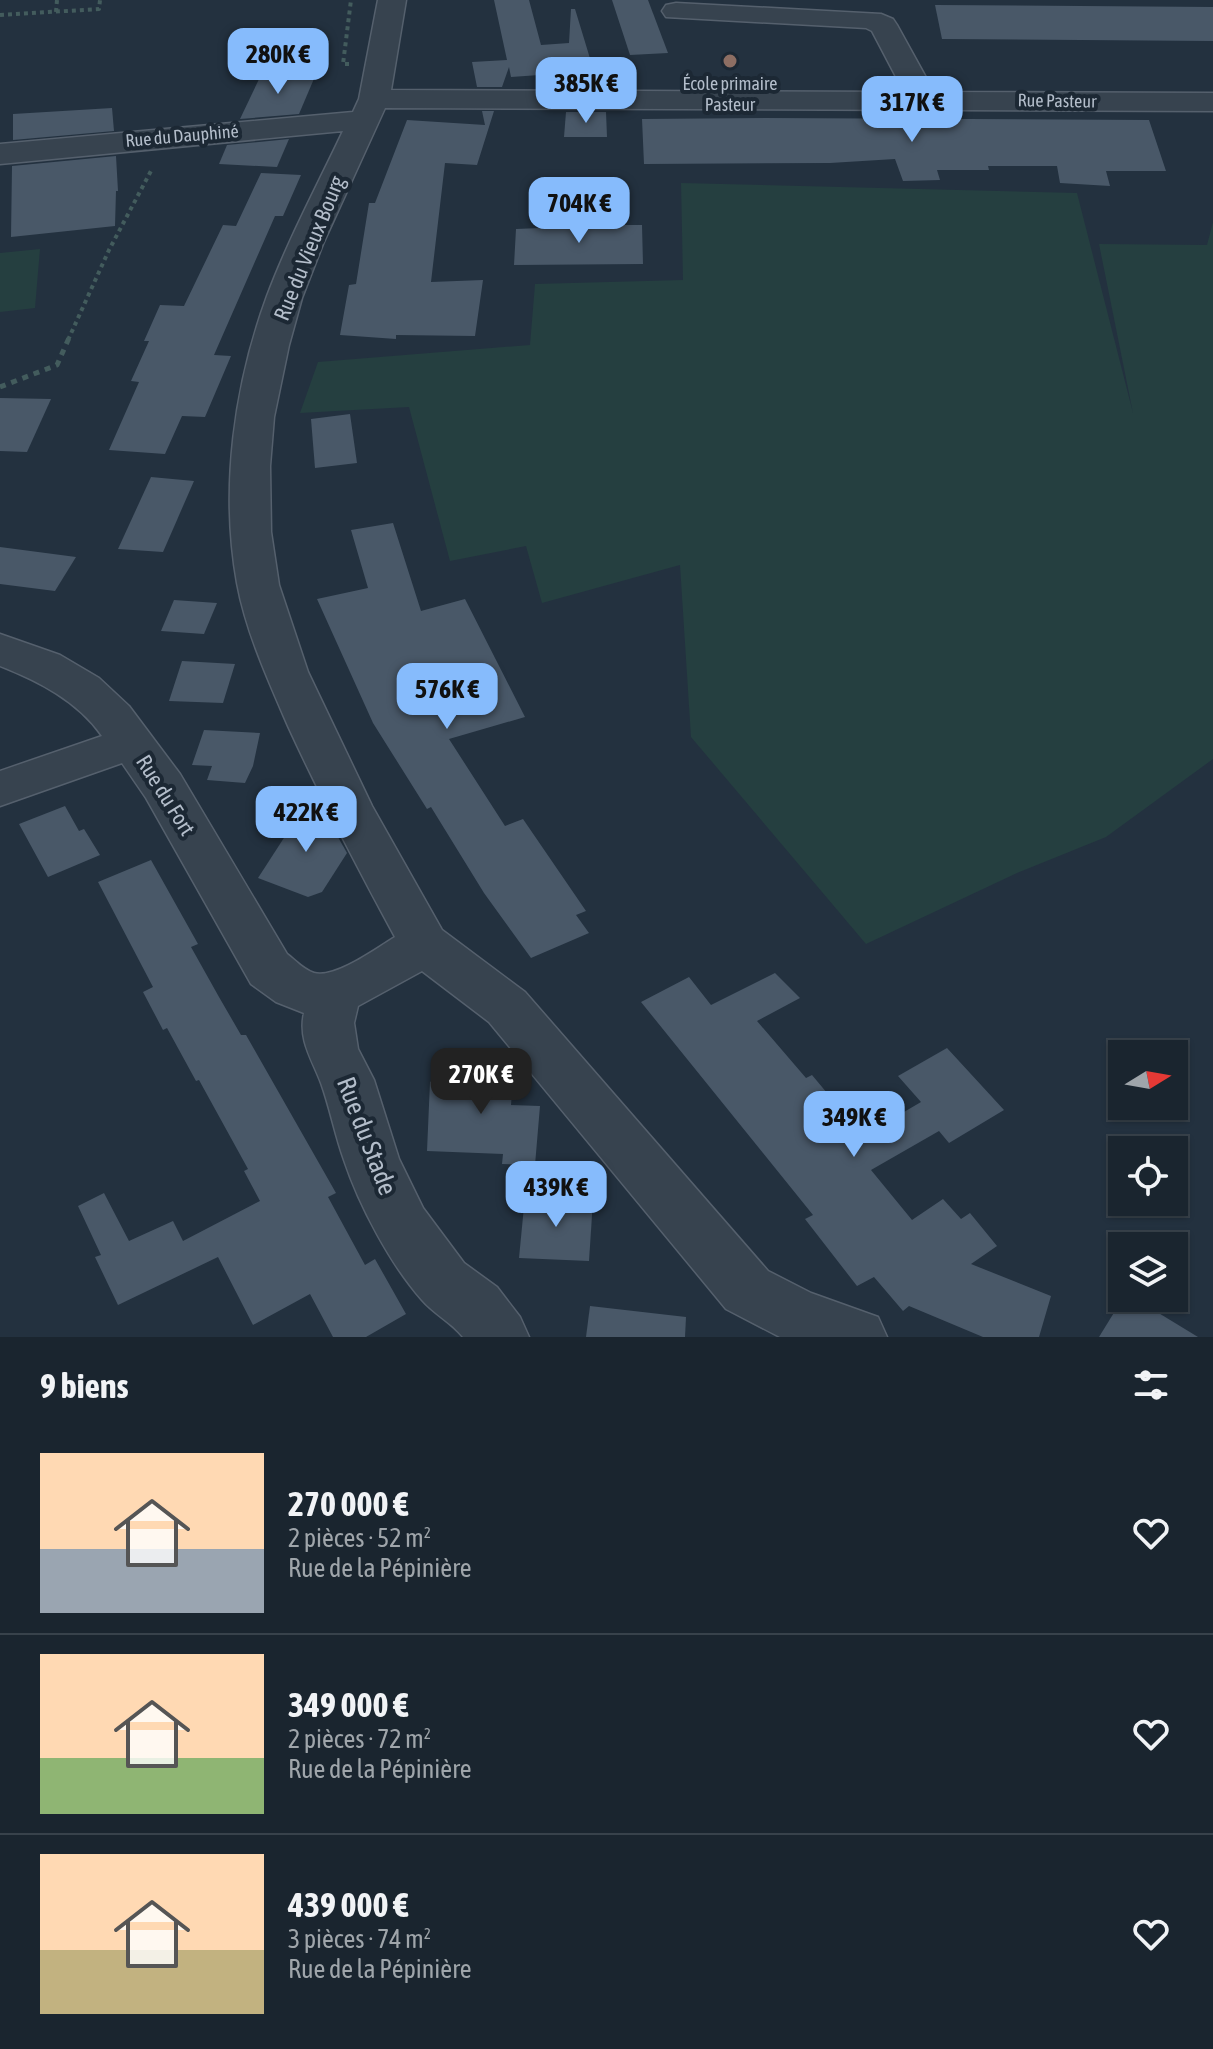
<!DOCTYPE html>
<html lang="fr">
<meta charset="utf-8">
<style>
body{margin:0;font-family:"Asap Condensed",sans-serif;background:#27313b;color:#f1f3f6;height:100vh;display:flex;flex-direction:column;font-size:30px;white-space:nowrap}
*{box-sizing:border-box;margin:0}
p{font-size:26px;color:#9fa5aa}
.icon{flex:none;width:44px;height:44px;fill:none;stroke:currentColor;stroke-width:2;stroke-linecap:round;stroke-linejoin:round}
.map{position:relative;height:1337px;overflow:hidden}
.drawer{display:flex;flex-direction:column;background:#1a252f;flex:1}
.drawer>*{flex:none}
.needle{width:52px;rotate:79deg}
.fabs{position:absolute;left:1108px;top:1040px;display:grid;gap:16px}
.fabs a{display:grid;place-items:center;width:80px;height:80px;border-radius:0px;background:#1a252f;box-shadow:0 2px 6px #0004,0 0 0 2px #38424b;font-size:40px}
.price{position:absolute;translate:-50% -68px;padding:0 18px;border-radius:16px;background:#86bbfc;color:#111;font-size:26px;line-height:52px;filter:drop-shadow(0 2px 4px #0008)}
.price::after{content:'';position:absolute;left:50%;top:48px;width:24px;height:18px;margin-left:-12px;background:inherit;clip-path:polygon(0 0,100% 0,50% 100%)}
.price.active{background:#222;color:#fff}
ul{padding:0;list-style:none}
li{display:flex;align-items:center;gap:24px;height:200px;padding:0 40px}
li+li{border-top:2px solid #38424b}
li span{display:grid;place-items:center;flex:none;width:224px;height:160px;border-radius:0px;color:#555}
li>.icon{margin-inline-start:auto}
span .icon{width:96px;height:96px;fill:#fffc;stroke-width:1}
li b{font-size:34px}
h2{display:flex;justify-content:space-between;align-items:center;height:96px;padding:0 40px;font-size:34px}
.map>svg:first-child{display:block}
</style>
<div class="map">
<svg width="1213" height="1337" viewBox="0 0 1213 1337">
<rect width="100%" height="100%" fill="#23313f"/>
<g fill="#253f40">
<polygon points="681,183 1077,193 1133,413 1099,244 1207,245 1213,222 1213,759 1106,837 1017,873 866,944 691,737 680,565 542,603 526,546 450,561 409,407 300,413 318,362 530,345 535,284 683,280"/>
<polygon points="40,249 35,308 0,312 0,253"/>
</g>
<g fill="#495868">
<polygon points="494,0 529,0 541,45 569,43 571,9 575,9 599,88 567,88 568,73 511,77 509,67 502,87 477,87 472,62 507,60"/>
<polygon points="612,0 648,0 668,53 630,55"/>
<polygon points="935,5 1213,7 1213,41 942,39"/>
<polygon points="316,74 299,114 240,119 260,77"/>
<polygon points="112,108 114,131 13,140 13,114"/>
<polygon points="482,111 494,111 477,165 445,163 431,282 483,280 475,336 396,335 396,339 340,335 349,285 356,284 369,203 375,203 407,120 485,125"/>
<polygon points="566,112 606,112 607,137 564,137"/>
<polygon points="768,118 1149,120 1166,171 1106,171 1110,186 1060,183 1057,166 988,166 989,170 937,170 940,180 903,181 895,159 830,163 644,164 642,119"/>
<polygon points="289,139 277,167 219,164 227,145"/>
<polygon points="116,156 118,191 116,191 115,226 11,237 12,166"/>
<polygon points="261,173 301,175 283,216 275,216 214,355 231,356 205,417 182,416 165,454 109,450 139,382 131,381 149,341 144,341 160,305 184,306 223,225 236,226"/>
<polygon points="540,225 642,225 643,264 514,265 516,229 540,228"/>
<polygon points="0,398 51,399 27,452 0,451"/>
<polygon points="350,414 357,463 315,468 311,419"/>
<polygon points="151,477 194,481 163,552 118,549"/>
<polygon points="393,523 421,611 465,599 525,717 449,739 505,826 523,819 586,911 576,915 589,933 531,958 484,893 431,807 427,809 373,723 317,599 368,588 351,530"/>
<polygon points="0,547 76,557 55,591 0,584"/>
<polygon points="174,600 217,603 204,634 161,631"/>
<polygon points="182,661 235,664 223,703 169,701"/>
<polygon points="204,730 260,733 253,766 245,783 207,780 212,766 192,765"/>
<polygon points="313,793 347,853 322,892 308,897 258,878"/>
<polygon points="65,806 79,831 84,829 100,855 48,877 19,824"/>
<polygon points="151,860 198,944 191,947 219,997 241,1035 246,1035 336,1193 328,1197 365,1265 375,1259 406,1314 366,1337 333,1337 310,1294 253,1325 218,1257 118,1305 95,1257 101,1255 78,1206 104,1193 129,1241 173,1221 183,1241 260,1201 244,1171 248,1169 199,1080 196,1081 167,1028 163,1030 143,992 153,987 98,882"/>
<polygon points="775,973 800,998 757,1021 806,1078 812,1075 863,1136 921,1102 898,1076 947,1048 1004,1110 949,1143 939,1131 871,1170 912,1220 943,1199 961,1219 970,1213 997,1246 971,1264 1051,1296 1039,1337 983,1337 909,1306 903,1311 874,1277 857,1286 805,1219 813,1215 641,1002 689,977 711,1005"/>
<polygon points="449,1068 514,1069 511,1105 540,1106 535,1165 502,1164 503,1154 427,1151 430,1082"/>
<polygon points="525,1196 593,1200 589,1261 519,1258"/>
<polygon points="1123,1298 1134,1298 1198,1337 1099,1337"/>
<polygon points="590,1306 686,1317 685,1337 586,1337"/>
</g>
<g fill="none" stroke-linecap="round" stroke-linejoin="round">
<g stroke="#55606d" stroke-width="3">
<path id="minor" d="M378 0H406L391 90 904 92 872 31 866 28 666 17 662 11 666 5 676 3 881 14 893 19 897 25 934 92 1213 93V111L385 108 323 244 302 298 289 345 274 417 270 466 271 532 279 585 308 672 372 806 442 930 525 992 768 1271 811 1293 878 1317 887 1337H780L726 1309 489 1022 422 971 358 1006 354 1023 358 1049 374 1080 399 1159 423 1208 464 1263 497 1287 520 1317 529 1337H463C451 1322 434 1314 422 1300 390 1264 359 1205 344 1160 335 1135 330 1108 321 1083 312 1059 298 1040 304 1013L276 1002 251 984 146 798 122 763 0 806V771L102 736C78 701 38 681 0 666V634L60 655 99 678 129 706 180 774 287 954C295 960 304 970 314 973 335 979 377 948 395 937 357 867 321 798 288 726 268 680 246 632 237 583 220 489 234 386 267 296 288 240 317 186 343 131L0 164V144L353 112 359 99Z"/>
</g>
<g stroke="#435c5d" stroke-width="4" stroke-dasharray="4 4" stroke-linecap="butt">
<polyline points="56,12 57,0"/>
<polyline points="0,15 99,9 100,0"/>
<polyline points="349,64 343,64 351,0"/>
<polyline points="68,340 109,250 152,169"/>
</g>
<polyline stroke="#435c5d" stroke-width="5" stroke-dasharray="6 6" stroke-linecap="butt" points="0,387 57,365 69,338"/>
<use href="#minor" fill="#37434f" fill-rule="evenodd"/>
</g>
<circle fill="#8d6e63" stroke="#1c2834" stroke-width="3" cx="730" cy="61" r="8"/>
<g text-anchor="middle" stroke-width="8" stroke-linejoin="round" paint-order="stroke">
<g font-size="18" fill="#b3bdca" stroke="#1c2834">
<text x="730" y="90">École primaire<tspan x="730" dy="21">Pasteur</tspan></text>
</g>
<g font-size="18" fill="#b3bdca" stroke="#1c2834">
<text transform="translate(1057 101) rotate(1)" y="6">Rue Pasteur</text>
<text transform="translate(182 136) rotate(-5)" y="6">Rue du Dauphiné</text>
</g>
<g font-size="22" fill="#b3bdca" stroke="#1c2834">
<text transform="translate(309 248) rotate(-68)" y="8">Rue du Vieux Bourg</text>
<text transform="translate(166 795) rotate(58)" y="8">Rue du Fort</text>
</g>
<g font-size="26" fill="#b3bdca" stroke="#1c2834">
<text transform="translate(367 1136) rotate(69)" y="9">Rue du Stade</text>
</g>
</g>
</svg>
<div class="fabs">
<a><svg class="needle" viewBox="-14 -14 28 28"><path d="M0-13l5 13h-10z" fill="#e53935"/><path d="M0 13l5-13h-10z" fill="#9fa5aa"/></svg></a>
<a><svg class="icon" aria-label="locate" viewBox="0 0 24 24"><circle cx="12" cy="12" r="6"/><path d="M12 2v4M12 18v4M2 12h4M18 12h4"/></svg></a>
<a><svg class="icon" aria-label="layers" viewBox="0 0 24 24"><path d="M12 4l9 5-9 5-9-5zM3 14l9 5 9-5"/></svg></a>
</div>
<b class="price" style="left:278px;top:96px">280K €</b>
<b class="price" style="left:586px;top:125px">385K €</b>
<b class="price" style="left:912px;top:144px">317K €</b>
<b class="price" style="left:579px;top:245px">704K €</b>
<b class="price" style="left:447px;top:731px">576K €</b>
<b class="price" style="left:306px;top:854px">422K €</b>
<b class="price active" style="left:481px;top:1116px">270K €</b>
<b class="price" style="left:854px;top:1159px">349K €</b>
<b class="price" style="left:556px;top:1229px">439K €</b>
</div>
<section class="drawer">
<h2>9 biens<svg class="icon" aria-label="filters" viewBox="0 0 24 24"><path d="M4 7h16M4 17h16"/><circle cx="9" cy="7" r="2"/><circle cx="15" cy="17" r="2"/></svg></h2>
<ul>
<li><span style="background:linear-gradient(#ffd9b3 60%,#9aa5b1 0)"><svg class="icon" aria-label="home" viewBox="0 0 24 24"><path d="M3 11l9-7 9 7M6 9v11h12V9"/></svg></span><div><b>270 000 €</b><p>2 pièces · 52 m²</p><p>Rue de la Pépinière</p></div><svg class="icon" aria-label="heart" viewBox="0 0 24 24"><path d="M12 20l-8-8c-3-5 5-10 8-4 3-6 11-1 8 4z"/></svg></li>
<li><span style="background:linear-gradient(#ffd9b3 65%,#8fb573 0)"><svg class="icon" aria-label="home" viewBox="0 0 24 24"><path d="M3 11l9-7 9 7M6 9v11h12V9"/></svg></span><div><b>349 000 €</b><p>2 pièces · 72 m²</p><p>Rue de la Pépinière</p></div><svg class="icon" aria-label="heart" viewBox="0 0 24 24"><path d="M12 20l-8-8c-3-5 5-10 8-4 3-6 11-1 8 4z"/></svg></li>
<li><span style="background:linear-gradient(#ffd9b3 60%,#c2b280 0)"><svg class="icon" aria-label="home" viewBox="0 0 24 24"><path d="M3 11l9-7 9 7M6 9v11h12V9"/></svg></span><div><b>439 000 €</b><p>3 pièces · 74 m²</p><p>Rue de la Pépinière</p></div><svg class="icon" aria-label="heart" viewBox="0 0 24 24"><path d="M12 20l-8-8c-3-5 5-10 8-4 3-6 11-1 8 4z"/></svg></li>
</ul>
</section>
